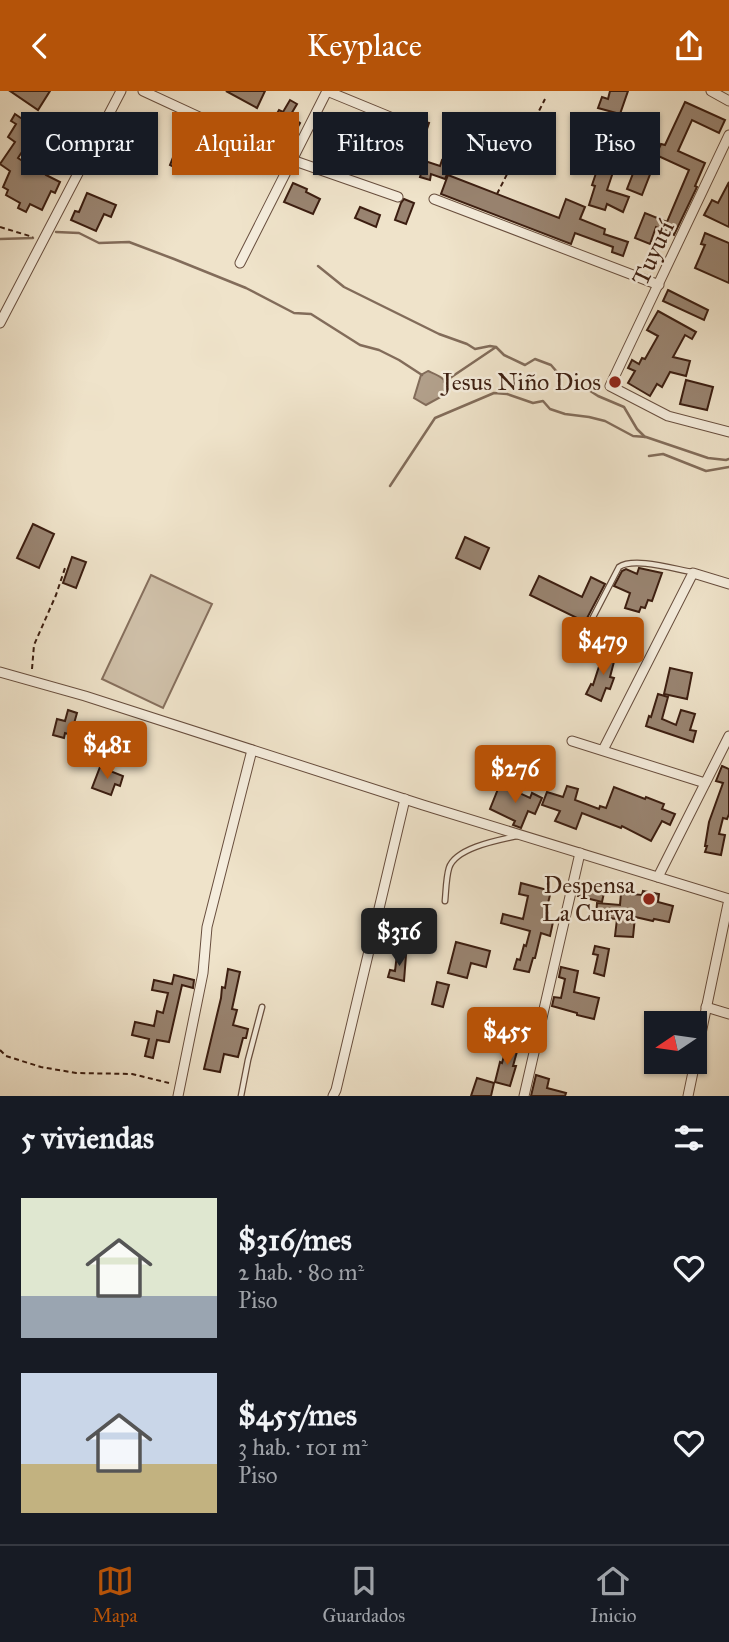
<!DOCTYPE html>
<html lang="es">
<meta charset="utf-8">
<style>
body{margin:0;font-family:"IM FELL Great Primer",serif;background:#242831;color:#f1f3f6;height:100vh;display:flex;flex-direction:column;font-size:26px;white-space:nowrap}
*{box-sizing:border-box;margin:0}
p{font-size:23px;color:#9ea1a6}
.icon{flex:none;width:38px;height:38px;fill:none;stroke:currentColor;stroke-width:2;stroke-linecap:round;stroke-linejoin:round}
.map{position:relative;height:1005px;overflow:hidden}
.side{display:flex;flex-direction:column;background:#171b24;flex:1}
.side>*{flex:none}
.top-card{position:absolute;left:21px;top:21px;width:688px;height:63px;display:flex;gap:14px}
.needle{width:46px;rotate:257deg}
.controls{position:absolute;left:644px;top:920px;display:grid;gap:14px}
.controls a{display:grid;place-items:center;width:63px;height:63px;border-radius:0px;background:#171b24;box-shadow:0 2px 5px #0004;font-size:35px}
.price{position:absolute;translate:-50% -60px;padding:0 16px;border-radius:7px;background:#b45309;color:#fff;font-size:23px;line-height:46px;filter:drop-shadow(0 2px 4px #0008)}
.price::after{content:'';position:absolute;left:50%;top:42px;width:21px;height:16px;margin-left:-10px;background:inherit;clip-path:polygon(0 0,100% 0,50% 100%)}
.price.selected{background:#222;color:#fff}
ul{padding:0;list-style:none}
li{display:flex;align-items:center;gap:21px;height:175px;padding:0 21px}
li span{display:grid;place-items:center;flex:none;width:196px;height:140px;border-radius:0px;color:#555}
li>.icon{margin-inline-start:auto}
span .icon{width:84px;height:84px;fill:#fffc;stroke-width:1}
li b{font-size:30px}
h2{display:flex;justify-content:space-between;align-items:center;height:84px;padding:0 21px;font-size:30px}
.pill{padding:0 24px;border-radius:0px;background:#171b24;box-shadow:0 2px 5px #0004;font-size:24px;line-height:63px}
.pill.selected{background:#b45309;color:#fff}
header{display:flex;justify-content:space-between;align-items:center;height:91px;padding:0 21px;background:#b45309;color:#fff;font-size:32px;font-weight:600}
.dock{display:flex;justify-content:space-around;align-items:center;height:98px;border-top:2px solid #363941;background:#171b24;font-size:19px;color:#9ea1a6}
.dock a{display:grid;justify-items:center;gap:4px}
.dock .selected{color:#b45309}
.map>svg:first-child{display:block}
</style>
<header><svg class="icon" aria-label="back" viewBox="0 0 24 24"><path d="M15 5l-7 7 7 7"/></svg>Keyplace<svg class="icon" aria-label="share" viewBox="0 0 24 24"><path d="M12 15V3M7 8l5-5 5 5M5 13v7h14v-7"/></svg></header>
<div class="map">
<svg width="729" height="1005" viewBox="0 0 729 1005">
<rect width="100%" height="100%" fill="#efe3ca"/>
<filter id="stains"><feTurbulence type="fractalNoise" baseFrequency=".00286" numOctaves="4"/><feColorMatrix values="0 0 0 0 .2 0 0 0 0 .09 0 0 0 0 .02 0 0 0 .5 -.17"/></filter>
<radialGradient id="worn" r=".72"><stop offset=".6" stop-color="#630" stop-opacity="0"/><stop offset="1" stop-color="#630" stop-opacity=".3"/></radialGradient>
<polygon fill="#d0c1aa" stroke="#866f5d" stroke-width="2" points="151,484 212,513 163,617 102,588"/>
<path fill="#b2a08b" stroke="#826c5a" stroke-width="2" d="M428 280C442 286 445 286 448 302L426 314 414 307 421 284Z"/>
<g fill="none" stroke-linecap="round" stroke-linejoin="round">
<g stroke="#826c5a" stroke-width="2.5">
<polyline points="56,141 79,142 99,152 129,151 174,168 246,197 294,222 311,223 360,254 379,259 399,269 422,284"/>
<polyline points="0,148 33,147"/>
<polyline points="318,175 344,196 439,243 467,253 475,258 490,255 496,256 504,264 525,274 535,268 551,274 557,281 567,285 598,305 624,316 637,338 645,346"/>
<polyline points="444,291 496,256"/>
<polyline points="649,365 663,363 706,380 729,376"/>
<polyline points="390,395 435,327 494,302 507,303 533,312 543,310 550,318 565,323 589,326 605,330 633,345 646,346 708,367 726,369 729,368"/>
</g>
</g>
<g fill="#998471" stroke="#3b1d10" stroke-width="2">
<polygon points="10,0 50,0 38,19"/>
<polygon points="226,0 265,0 257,17"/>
<polygon points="610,0 628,0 620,23 598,17 602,6 608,8"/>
<polygon points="290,9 297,13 290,25 300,32 295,41 297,42 291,52 288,51 284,58 265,49 270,40 268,38 279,19 283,21"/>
<polygon points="685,11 725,29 719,42 692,29 678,60 705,72 695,95 697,96 674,144 656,136 650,153 635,147 645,122 667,131 689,79 656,64 661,53 665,54"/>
<polygon points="15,23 31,34 27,40 33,44 18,67 33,77 38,66 51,73 46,84 60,91 55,102 51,100 42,119 30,113 26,121 18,117 20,112 6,104 8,99 3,96 10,80 0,73 15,51 8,46 16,33 11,30"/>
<polygon points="616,23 631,28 607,99 629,106 623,121 607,113 605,119 589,114 595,95 592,94"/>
<polygon points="332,24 346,30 348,25 369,33 366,40 385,48 384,51 401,57 397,68 379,61 377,68 350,56 352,50 340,45 343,38 328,33"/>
<polygon points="408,26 429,32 423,50 403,43"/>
<polygon points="180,57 193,63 184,81 170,74 174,64 176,65"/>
<polygon points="641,62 656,68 642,104 627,98"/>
<polygon points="442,69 451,73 445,88 431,83 430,89 420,86 425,70 440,75"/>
<polygon points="448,84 559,127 566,108 585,116 580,128 605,138 604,143 628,151 623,165 612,161 613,156 575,142 571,153 441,103"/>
<polygon points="729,91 729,136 704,124 712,109 718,112"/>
<polygon points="293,92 307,98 306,101 320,108 313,123 284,111"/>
<polygon points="87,102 116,114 111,126 104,123 96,140 71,129 75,120 79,121"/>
<polygon points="404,108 414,112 406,133 395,129 401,112"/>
<polygon points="360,116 380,124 376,136 355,127"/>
<polygon points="705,142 729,152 729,192 695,177 705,154 701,153"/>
<polygon points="668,199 708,219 704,229 663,210"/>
<polygon points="658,220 696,241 692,248 685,244 673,266 690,270 686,285 670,281 662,296 657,293 650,305 628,292 635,280 628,277 632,269 639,273 642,267 645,268 658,245 647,239"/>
<polygon points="686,289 713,296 707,319 680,313"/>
<polygon points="33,433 54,443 39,477 17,467"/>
<polygon points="465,446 489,457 480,478 456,467"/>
<polygon points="72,466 86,471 76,497 63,492"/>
<polygon points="639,477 662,482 652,510 648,509 645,517 641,516 639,521 625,517 630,502 614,495 622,480 626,478 637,483"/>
<polygon points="539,485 582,506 591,486 605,493 585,531 530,504"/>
<polygon points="604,560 616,563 610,586 614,587 610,598 606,597 601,610 586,603 591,593 593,594"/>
<polygon points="670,577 692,582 687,608 664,603"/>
<polygon points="658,603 668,606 662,628 676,634 681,619 695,623 690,639 696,640 693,651 646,635 649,625 651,626"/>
<polygon points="68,619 77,622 73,636 76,637 74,645 65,642 64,647 53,644 57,628 65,630"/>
<polygon points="722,675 729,678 729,723 727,728 723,727 719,743 725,744 721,764 705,761 707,755 705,755 709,731 723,692 716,690"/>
<polygon points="100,676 123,685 120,695 115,693 111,704 92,697"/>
<polygon points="500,693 530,707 532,702 542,707 535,723 528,720 521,737 513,734 515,730 490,718"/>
<polygon points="567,695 578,698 575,709 599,718 600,715 606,717 614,696 645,708 646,706 664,713 662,718 675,723 670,734 662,730 651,750 622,735 621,737 582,722 576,738 555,730 560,720 542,714 547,701 563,706"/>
<polygon points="581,791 605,797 602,811 578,805"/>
<polygon points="521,792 551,800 545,824 548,825 547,829 553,831 550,845 541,842 535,867 533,867 529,881 514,878 517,868 520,869 524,854 526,855 530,840 501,832 503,823 523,828 528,805 519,803"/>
<polygon points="643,800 659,803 658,811 673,815 669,831 654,828 653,830 635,826 633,846 615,845 617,828 596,826 597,812 620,814 621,802 642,804"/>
<polygon points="456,851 490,860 486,876 471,872 467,887 448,882"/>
<polygon points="595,855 609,858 604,885 594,882 598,864 593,863"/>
<polygon points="397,863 406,864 404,890 388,886 390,879 395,880"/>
<polygon points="561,876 578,880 574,901 599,907 594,928 577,924 577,922 552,915 554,906 561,907 565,888 559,886"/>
<polygon points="228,878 240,881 232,918 237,919 233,934 248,938 246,947 243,947 238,966 224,963 220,981 204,978 221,907 222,896 225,897"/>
<polygon points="174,884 194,889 193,897 182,894 169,951 157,949 153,967 145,965 149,948 132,944 135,931 154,935 157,920 163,922 168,902 152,899 154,889 172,893"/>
<polygon points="437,891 449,894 443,916 432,913"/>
<polygon points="509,925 522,928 521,933 533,936 531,943 509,937 505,953 493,949 498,930 507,932"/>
<polygon points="507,954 518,957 513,975 516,975 510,995 495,991 500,971 502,972"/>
<polygon points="536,984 549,988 547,997 566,1002 565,1005 531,1005"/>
<polygon points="477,987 494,992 491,1005 471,1005"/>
</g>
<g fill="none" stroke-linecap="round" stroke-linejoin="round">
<g stroke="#684e3e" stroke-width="7">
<g id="lane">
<path d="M575 561 619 476C634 466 674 478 692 481"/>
<path d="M445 810C446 800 446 787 449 777 455 757 498 749 517 745"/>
<polyline points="241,1005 248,969 262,916"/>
</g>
</g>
<g stroke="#684e3e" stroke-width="11">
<g id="street">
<polyline points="143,0 292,69 398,106"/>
<polyline points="327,0 400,30"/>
<polyline points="711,0 729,10"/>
<polyline points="729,44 610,295 668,325 729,341"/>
<polyline points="434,108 659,194"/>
<polyline points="240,172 327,0"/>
<polyline points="0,232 121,0"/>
<polyline points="0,581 85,605 423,714 729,808 688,1005"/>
<polyline points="572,650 705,692"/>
<polyline points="603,659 693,482 729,493"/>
<polyline points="658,786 729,645"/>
<polyline points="706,916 729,923"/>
<polyline points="178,1005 203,882 207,836 252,659"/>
<polyline points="333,1005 336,999 405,708"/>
<polyline points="524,1005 580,762"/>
</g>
</g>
<g stroke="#3b1d10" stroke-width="2" stroke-dasharray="5 3.5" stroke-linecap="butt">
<polyline points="497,103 545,8"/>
<polyline points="0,136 33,146"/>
<polyline points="32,578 34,554 56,504 66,474"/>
<polyline points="0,959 6,965 41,976 76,982 132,983 169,992"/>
</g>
<use href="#lane" stroke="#f5eddd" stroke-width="4.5"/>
<use href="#street" stroke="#f5eddd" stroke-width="9"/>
</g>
<g fill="#8f2418" stroke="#f5eddd" stroke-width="2.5">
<circle cx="615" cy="291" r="7"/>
<circle cx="649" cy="808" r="7"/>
</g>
<g text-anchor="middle" stroke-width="5" stroke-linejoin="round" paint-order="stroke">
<g font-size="24" fill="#3b1d10" stroke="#f5eddd">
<text transform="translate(653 162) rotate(-65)" y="8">Tuyutí</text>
</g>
<g font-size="24" fill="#3b1d10" stroke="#f5eddd" text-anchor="end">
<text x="601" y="299">Jesus Niño Dios</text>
<text x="635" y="802">Despensa<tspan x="635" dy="28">La Curva</tspan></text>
</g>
</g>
<rect width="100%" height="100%" filter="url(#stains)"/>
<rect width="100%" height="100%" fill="url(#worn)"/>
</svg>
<div class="controls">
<a><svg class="needle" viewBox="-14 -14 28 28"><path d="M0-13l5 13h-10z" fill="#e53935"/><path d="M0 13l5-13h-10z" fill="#9ea1a6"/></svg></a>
</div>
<b class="price" style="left:603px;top:586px">$479</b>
<b class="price" style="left:107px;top:690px">$481</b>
<b class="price" style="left:515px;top:714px">$276</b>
<b class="price selected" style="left:399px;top:877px">$316</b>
<b class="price" style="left:507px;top:976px">$455</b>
<div class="top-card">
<a class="pill">Comprar</a>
<a class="pill selected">Alquilar</a>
<a class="pill">Filtros</a>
<a class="pill">Nuevo</a>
<a class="pill">Piso</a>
</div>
</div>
<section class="side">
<h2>5 viviendas<svg class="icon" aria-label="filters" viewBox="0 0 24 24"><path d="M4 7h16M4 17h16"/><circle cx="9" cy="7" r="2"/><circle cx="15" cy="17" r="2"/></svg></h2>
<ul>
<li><span style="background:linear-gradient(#dfe7d0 70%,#9aa5b1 0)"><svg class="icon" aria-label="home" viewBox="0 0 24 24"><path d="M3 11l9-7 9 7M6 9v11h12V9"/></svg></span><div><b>$316/mes</b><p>2 hab. · 80 m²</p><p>Piso</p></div><svg class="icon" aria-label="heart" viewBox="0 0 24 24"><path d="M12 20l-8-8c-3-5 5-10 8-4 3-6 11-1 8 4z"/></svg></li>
<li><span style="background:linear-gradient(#c9d6e8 65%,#c2b280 0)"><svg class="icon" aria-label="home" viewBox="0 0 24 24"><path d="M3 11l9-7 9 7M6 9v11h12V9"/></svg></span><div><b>$455/mes</b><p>3 hab. · 101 m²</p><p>Piso</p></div><svg class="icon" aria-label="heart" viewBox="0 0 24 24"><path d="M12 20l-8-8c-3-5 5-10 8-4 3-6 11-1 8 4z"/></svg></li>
</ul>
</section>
<nav class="dock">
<a class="selected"><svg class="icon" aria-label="map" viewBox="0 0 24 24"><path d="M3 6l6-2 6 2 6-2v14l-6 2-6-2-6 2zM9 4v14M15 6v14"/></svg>Mapa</a>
<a><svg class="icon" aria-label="saved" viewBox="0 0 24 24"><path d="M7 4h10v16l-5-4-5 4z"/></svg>Guardados</a>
<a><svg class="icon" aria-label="home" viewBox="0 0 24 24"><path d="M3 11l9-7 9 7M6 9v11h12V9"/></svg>Inicio</a>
</nav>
